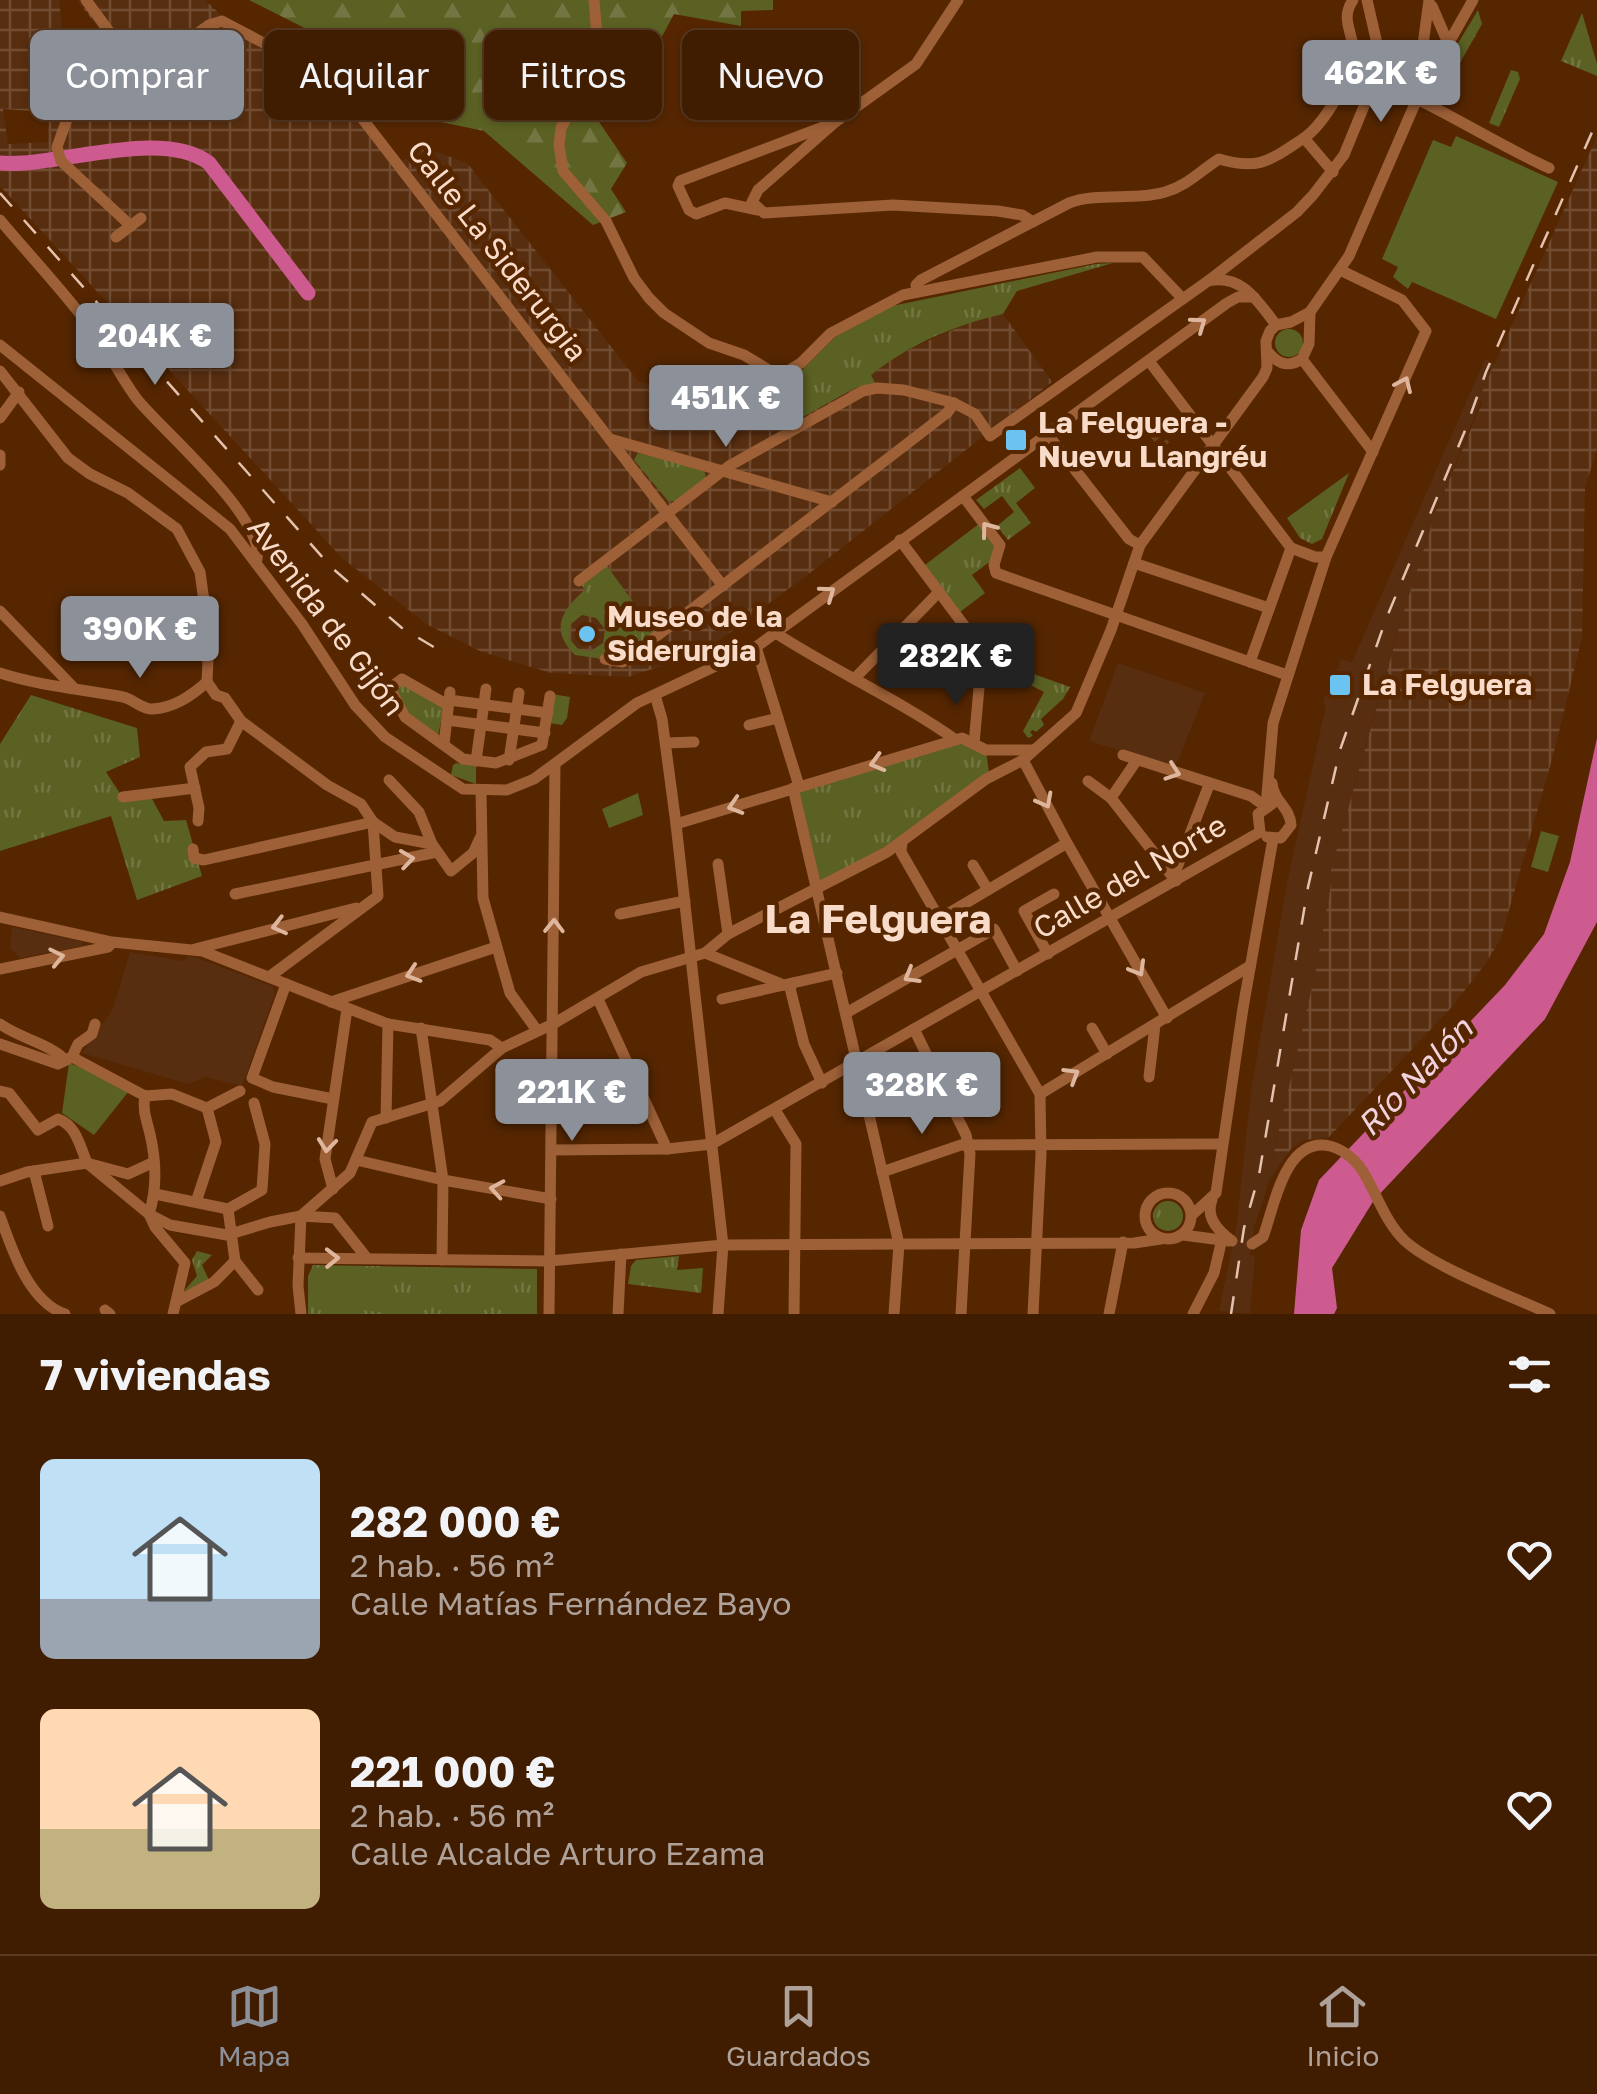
<!DOCTYPE html>
<html lang="es">
<meta charset="utf-8">
<style>
body{margin:0;font-family:"Golos Text",sans-serif;background:#47250a;color:#f1f3f6;height:100vh;display:flex;flex-direction:column;font-size:38px;white-space:nowrap}
*{box-sizing:border-box;margin:0}
p{font-size:32px;color:#aea199}
.icon{flex:none;width:55px;height:55px;fill:none;stroke:currentColor;stroke-width:2;stroke-linecap:round;stroke-linejoin:round}
.map{position:relative;height:1314px;overflow:hidden}
.side{display:flex;flex-direction:column;background:#401c00;flex:1}
.side>*{flex:none}
.banner{position:absolute;left:30px;top:30px;width:1000px;height:90px;display:flex;gap:20px}
.price{position:absolute;translate:-50% -85px;padding:0 22px;border-radius:10px;background:#8c9099;color:#fff;font-size:32px;line-height:65px;filter:drop-shadow(0 2px 5px #0008)}
.price::after{content:'';position:absolute;left:50%;top:60px;width:30px;height:22px;margin-left:-15px;background:inherit;clip-path:polygon(0 0,100% 0,50% 100%)}
.price.on{background:#222;color:#fff}
ul{padding:0;list-style:none}
li{display:flex;align-items:center;gap:30px;height:250px;padding:0 40px}
li span{display:grid;place-items:center;flex:none;width:280px;height:200px;border-radius:15px;color:#555}
li>.icon{margin-inline-start:auto}
span .icon{width:120px;height:120px;fill:#fffc;stroke-width:1}
li b{font-size:42px}
h2{display:flex;justify-content:space-between;align-items:center;height:120px;padding:0 40px;font-size:42px}
.tag{padding:0 35px;border-radius:15px;background:#401c00;box-shadow:0 2px 8px #0004,0 0 0 2px #593a22;font-size:35px;line-height:90px}
.tag.on{background:#8c9099;color:#fff}
.tabs{display:flex;justify-content:space-around;align-items:center;height:140px;border-top:2px solid #593a22;background:#401c00;font-size:28px;color:#aea199}
.tabs a{display:grid;justify-items:center;gap:5px}
.tabs .on{color:#8c9099}
.map>svg:first-child{display:block}
</style>
<div class="map">
<svg width="1597" height="1314" viewBox="0 0 1597 1314">
<defs>
<pattern id="industrial-grid" width="8" height="8" patternUnits="userSpaceOnUse" patternTransform="scale(2.5)"><rect width="8" height="8" fill="#582e10"/><path d="M0 4h8M4 0v8" fill="none" stroke="#714c31"/></pattern>
<pattern id="grass-tufts" width="24" height="20" patternUnits="userSpaceOnUse" patternTransform="scale(2.5)"><rect width="24" height="20" fill="#5b6023"/><path d="M3 7l-1-3M5 7V3M7 7l1-3M15 17l-1-3M17 17v-4M19 17l1-3" fill="none" stroke="#737642"/></pattern>
<pattern id="forest-firs" width="22" height="20" patternUnits="userSpaceOnUse" patternTransform="scale(2.5)"><rect width="22" height="20" fill="#5b6023"/><path d="M5 1l3.5 6h-7zM16 11l3.5 6h-7z" fill="#737642"/></pattern>
</defs>
<rect width="100%" height="100%" fill="#552600"/>
<g fill="#582e10">
<polygon points="1485,359 1496,364 1436,511 1393,647 1331,869 1332,878 1315,974 1272,1159 1279,1166 1270,1179 1254,1227 1250,1255 1255,1256 1250,1314 1219,1311 1237,1222 1251,1091 1287,883 1326,705 1323,703 1326,692 1330,693 1341,659 1352,662"/>
<polygon points="1118,663 1205,693 1175,768 1089,741"/>
<polygon points="12,927 83,942 83,946 20,958 10,948"/>
<polygon points="130,952 183,961 189,956 197,958 272,986 275,993 242,1086 206,1077 188,1084 82,1053 113,1009"/>
</g>
<g fill="url(#industrial-grid)">
<polygon points="0,0 59,0 63,37 27,42 33,111 3,109 8,144 48,142 51,63 114,49 77,0 205,0 222,16 341,91 398,163 426,148 467,163 638,381 695,397 780,428 853,389 887,362 912,348 970,322 1003,314 1052,382 815,569 702,653 628,677 551,673 482,652 428,625 342,558 0,186"/>
<polygon points="1597,136 1597,449 1585,488 1582,638 1553,756 1501,938 1486,963 1450,1009 1328,1138 1304,1140 1291,1149 1279,1166 1272,1160 1315,974 1332,879 1331,869 1403,614 1436,511 1482,403 1481,394"/>
</g>
<g fill="url(#grass-tufts)" fill-rule="evenodd">
<polygon points="1478,10 1482,24 1444,91 1433,85"/>
<polygon points="1582,13 1597,64 1597,76 1561,61"/>
<polygon points="1511,70 1518,72 1520,79 1499,127 1489,123"/>
<path d="M1113 263 1017 291 1003 314C955 325 910 344 871 375L875 383 853 389 778 431 768 419 735 404 750 392 782 402 792 388 782 381 802 370 835 337 892 306 1096 264Z"/>
<polygon points="638,453 704,469 706,478 676,501 668,501 634,460"/>
<polygon points="1020,468 1035,488 1016,503 1031,523 1008,540 997,526 1014,512 1002,496 984,509 976,500"/>
<polygon points="1349,473 1322,539 1312,544 1300,538 1287,518"/>
<polygon points="980,523 996,544 992,560 972,575 985,593 956,615 921,568"/>
<path d="M604 562 658 636 623 662 575 655C549 630 562 609 585 590L579 581ZM582 615 596 618 605 629 603 643 591 651 578 649 569 638 571 624Z"/>
<polygon points="1017,668 1070,687 1063,699 1041,719 1044,725 1036,732 1033,730 1030,732 1033,736 1028,738 1023,731 1044,692 1013,676"/>
<polygon points="402,682 444,706 438,736 407,716 393,690"/>
<polygon points="31,695 137,728 140,757 106,772 125,801 150,795 164,821 186,820 202,876 137,900 111,816 0,851 0,744"/>
<polygon points="962,738 986,750 989,773 902,842 816,887 793,788"/>
<polygon points="456,763 476,766 476,784 451,775 453,765"/>
<circle cx="1168" cy="1216" r="15"/>
<polygon points="197,1251 212,1255 202,1265 209,1280 183,1292 197,1276 192,1260"/>
<polygon points="679,1256 677,1270 703,1268 701,1293 628,1284 631,1266 636,1260"/>
<polygon points="313,1265 537,1269 537,1314 308,1314 308,1276"/>
</g>
<polygon fill="url(#forest-firs)" points="249,0 773,0 773,10 741,11 741,26 674,14 651,57 613,75 593,113 627,163 611,189 626,212 593,225 484,131 407,115 386,101 354,53"/>
<g fill="#5b6023">
<polygon points="1456,136 1558,182 1496,319 1412,282 1408,289 1393,277 1398,267 1382,259 1433,140 1451,147"/>
<circle cx="1289" cy="343" r="14"/>
<polygon points="552,694 570,697 567,718 562,725 549,723"/>
<polygon points="638,793 643,815 609,828 602,809"/>
<polygon points="1541,831 1559,836 1548,872 1531,867"/>
<polygon points="69,1063 98,1074 129,1091 94,1135 62,1113"/>
<polygon points="485,1272 514,1283 508,1299 479,1289"/>
<polygon points="332,1275 362,1277 360,1303 331,1300"/>
<polygon points="366,1276 385,1277 382,1312 363,1310"/>
</g>
<polygon fill="#cd5b90" points="1597,738 1597,922 1545,1019 1374,1200 1332,1268 1337,1308 1334,1314 1294,1314 1301,1230 1319,1180 1505,985 1544,934 1570,862"/>
<g fill="none" stroke-linecap="round" stroke-linejoin="round">
<path stroke="#cd5b90" stroke-width="15" d="M0 163C57 168 160 127 209 163L308 293"/>
<polyline stroke="#6e411e" stroke-width="11" stroke-dasharray="11 5.5" stroke-linecap="butt" points="1152,430 1165,446"/>
<g stroke="#9d6037" stroke-width="11">
<polyline points="86,0 141,75"/>
<polyline points="594,0 598,48 588,79 561,128 559,145 563,171 606,221 634,278 649,298 664,313 709,343 744,355 774,373 783,374 801,363 831,333 903,295 1097,257 1143,257 1182,298"/>
<polyline points="958,0 916,64 834,123 758,190 752,202 764,213 893,205 998,211 1022,215 1033,222"/>
<polyline points="1432,6 1448,43"/>
<polyline points="1417,90 1429,0"/>
<path d="M1417 99C1462 121 1503 147 1549 168"/>
<path d="M1333 172 1304 138C1324 124 1350 80 1353 55 1355 34 1339 20 1353 0"/>
<polyline points="758,210 725,203 696,214 689,210 678,186 680,181 831,124"/>
<path d="M0 220C32 258 66 294 95 333 110 354 121 378 137 399 162 431 271 521 256 563"/>
<polyline points="131,226 61,161 57,147 71,108 123,88 209,25 222,21 313,69 341,91 723,586"/>
<polyline points="116,237 141,218"/>
<path d="M1208 281C1241 273 1258 301 1276 325"/>
<path d="M917 292 916 285 921 280 1069 203C1098 192 1134 201 1165 192 1187 186 1200 171 1219 159 1260 171 1270 160 1304 138"/>
<polyline points="0,345 230,529 302,624 355,705 385,737 463,789 507,790 534,779 637,703 756,647 1227,303 1238,297 1254,297"/>
<path d="M1268 352C1278 364 1288 368 1302 359L1309 344 1310 312"/>
<polyline points="1302,359 1373,452"/>
<polyline points="1149,361 1291,548 1315,557 1326,557"/>
<polyline points="0,371 68,458 90,474 128,493 177,529 200,572 209,638 207,682"/>
<polyline points="0,418 19,392"/>
<polyline points="1048,435 1129,539 1140,545"/>
<polyline points="610,439 832,502"/>
<polyline points="0,455 0,465"/>
<polyline points="963,496 1000,545 994,565 996,573 1287,675"/>
<polyline points="900,540 969,632 981,665 974,744"/>
<polyline points="1134,563 1269,608"/>
<polyline points="579,581 729,466 863,391 877,388 904,390 954,403 975,414 990,436 1208,281 1297,212 1313,195 1344,155 1378,72 1376,39 1367,0"/>
<polyline points="0,611 73,687"/>
<path d="M774 632C834 671 898 699 956 740"/>
<polyline points="756,647 799,786"/>
<polyline points="605,659 623,662 947,413 954,403"/>
<polyline points="1250,662 1291,548"/>
<path d="M0 673C40 686 81 689 123 697 133 699 141 709 152 709 174 708 191 696 207 682"/>
<polyline points="855,678 939,592"/>
<polyline points="207,682 216,695 225,698 241,721 327,785 361,804 373,822 395,837 432,844"/>
<polyline points="655,695 662,719 676,824 723,1245 718,1314"/>
<polyline points="449,700 548,713"/>
<polyline points="448,705 402,679 390,688 405,717 463,759 496,763 542,745 550,696"/>
<polyline points="447,720 545,733"/>
<polyline points="749,725 778,718"/>
<polyline points="666,743 694,742"/>
<polyline points="444,744 450,692"/>
<polyline points="1123,755 1251,796 1265,806"/>
<polyline points="509,760 519,693"/>
<polyline points="1023,760 1067,843 1167,1018"/>
<polyline points="476,761 486,689"/>
<polyline points="389,780 419,812 432,844 451,871 473,853 481,836"/>
<polyline points="1088,781 1111,798 1176,881"/>
<polyline points="793,788 899,1244 894,1314"/>
<polyline points="481,791 483,898 510,993 536,1029"/>
<polyline points="123,797 195,788"/>
<polyline points="1111,798 1137,760"/>
<polyline points="1266,806 1273,723 1326,557 1426,331 1402,300 1340,270"/>
<polyline points="198,821 199,808 190,767 206,752 227,749 241,721"/>
<polyline points="676,824 962,738 986,750 1032,750"/>
<polyline points="1260,832 1258,814 1272,804"/>
<path d="M1267 837 1281 838 1291 825C1290 807 1274 802 1272 783"/>
<polyline points="902,842 901,852 1040,1094 1041,1154 1033,1314"/>
<polyline points="193,849 194,858 204,860 373,822"/>
<polyline points="718,864 728,934"/>
<polyline points="973,865 988,890"/>
<polyline points="1169,872 1176,870 1209,785"/>
<polyline points="235,894 437,852"/>
<polyline points="620,914 685,901"/>
<polyline points="0,917 112,942 202,951 388,1024 490,1040 502,1048"/>
<polyline points="939,919 1067,843"/>
<polyline points="195,949 356,908"/>
<polyline points="705,953 784,985"/>
<polyline points="1048,954 1024,911 1054,894"/>
<polyline points="0,969 108,947 112,943"/>
<polyline points="269,977 378,896 373,822"/>
<polyline points="793,983 790,988 804,1044 822,1083"/>
<polyline points="286,984 252,1078 273,1087 333,1099"/>
<polyline points="598,999 667,1149"/>
<polyline points="722,999 837,973"/>
<polyline points="331,1002 496,947"/>
<polyline points="846,1013 994,929 1017,971"/>
<path d="M0 1024C21 1039 46 1042 66 1060"/>
<polyline points="421,1028 443,1180 442,1260"/>
<polyline points="1092,1028 1107,1054"/>
<polyline points="914,1029 966,1135 970,1154 961,1314"/>
<polyline points="0,1044 58,1064 72,1057 78,1044 92,1034 95,1024"/>
<polyline points="72,1057 145,1096"/>
<polyline points="1149,1077 1155,1025"/>
<path d="M0 1091 9 1093 38 1130 58 1119C76 1125 80 1146 87 1163L128 1174 154 1162"/>
<polyline points="1040,1094 1250,966"/>
<path d="M145 1096C142 1110 147 1121 150 1134 156 1160 157 1189 149 1214"/>
<polyline points="145,1096 172,1094 207,1108"/>
<polyline points="207,1108 240,1091"/>
<polyline points="775,1110 796,1144 794,1314"/>
<polyline points="386,1118 388,1024"/>
<polyline points="552,1150 667,1149 712,1144 1260,832"/>
<polyline points="356,1160 443,1180 551,1199"/>
<polyline points="34,1171 48,1226"/>
<polyline points="882,1172 961,1145 1222,1144"/>
<polyline points="0,1181 27,1172 87,1163 149,1214 170,1225 227,1235 270,1222 301,1216 335,1218 366,1257"/>
<polyline points="333,1189 325,1159 347,1009"/>
<circle cx="1168" cy="1216" r="23"/>
<polyline points="155,1194 228,1209"/>
<path d="M1212 1200C1205 1217 1218 1231 1232 1241"/>
<polyline points="196,1202 216,1142 207,1108"/>
<polyline points="228,1209 262,1190 265,1144 254,1103"/>
<polyline points="228,1209 235,1261 258,1290"/>
<polyline points="149,1214 155,1227 185,1263 173,1314"/>
<polyline points="1192,1215 1216,1193 1243,1008 1273,839"/>
<path d="M0 1216C12 1250 29 1302 65 1314"/>
<polyline points="301,1216 350,1173 372,1122 440,1101 502,1048 553,1024 641,972 705,953 728,934 887,852 986,779 1023,760 1076,713 1111,630 1140,545 1263,377 1267,368 1266,341 1270,331 1276,325 1291,322 1310,312 1349,256 1417,99 1473,0"/>
<polyline points="301,1216 298,1286 301,1314"/>
<polyline points="1183,1235 1229,1241"/>
<path d="M1252 1244 1263 1237C1274 1209 1284 1136 1330 1146 1345 1150 1358 1162 1365 1175 1378 1197 1386 1223 1405 1241 1435 1268 1511 1296 1550 1314"/>
<polyline points="298,1258 550,1261 723,1245 1134,1243 1161,1239"/>
<polyline points="178,1301 214,1282 235,1261"/>
<polyline points="105,1310 110,1314"/>
<polyline points="549,1314 555,765"/>
<polyline points="618,1314 621,1254"/>
<polyline points="1109,1314 1123,1242"/>
<polyline points="1193,1314 1214,1273 1222,1239"/>
</g>
<g stroke="#e3c2ae" stroke-width="2.5" stroke-dasharray="18 18" stroke-linecap="butt">
<polyline points="0,193 332,568 402,628 447,655"/>
<polyline points="1231,1314 1244,1228 1259,1175 1308,887 1340,750 1386,619 1464,433 1486,372 1597,121"/>
</g>
</g>
<defs><path id="oneway-chevron" d="M-2-3.5L2.5 0L-2 3.5" fill="none" stroke-width="1.6" stroke-linecap="round" stroke-linejoin="round" transform="scale(2.5)"/></defs>
<g stroke="#ddb69d">
<use href="#oneway-chevron" transform="translate(1199 324) rotate(-36)"/>
<use href="#oneway-chevron" transform="translate(1404 384) rotate(-66)"/>
<use href="#oneway-chevron" transform="translate(988 529) rotate(-127)"/>
<use href="#oneway-chevron" transform="translate(828 593) rotate(-36)"/>
<use href="#oneway-chevron" transform="translate(877 763) rotate(164)"/>
<use href="#oneway-chevron" transform="translate(1173 772) rotate(19)"/>
<use href="#oneway-chevron" transform="translate(1045 801) rotate(62)"/>
<use href="#oneway-chevron" transform="translate(735 806) rotate(163)"/>
<use href="#oneway-chevron" transform="translate(407 859) rotate(-8)"/>
<use href="#oneway-chevron" transform="translate(279 926) rotate(166)"/>
<use href="#oneway-chevron" transform="translate(554 926) rotate(-89)"/>
<use href="#oneway-chevron" transform="translate(57 957) rotate(-12)"/>
<use href="#oneway-chevron" transform="translate(1138 969) rotate(60)"/>
<use href="#oneway-chevron" transform="translate(413 974) rotate(162)"/>
<use href="#oneway-chevron" transform="translate(911 976) rotate(150)"/>
<use href="#oneway-chevron" transform="translate(1072 1075) rotate(-31)"/>
<use href="#oneway-chevron" transform="translate(327 1145) rotate(96)"/>
<use href="#oneway-chevron" transform="translate(497 1189) rotate(-170)"/>
<use href="#oneway-chevron" transform="translate(332 1258) rotate(-1)"/>
</g>
<g fill="#6ac3f1" stroke="#552600" stroke-width="4">
<rect x="1004" y="428" width="24" height="24" rx="5"/>
<circle cx="587" cy="634" r="10"/>
<rect x="1328" y="673" width="24" height="24" rx="5"/>
</g>
<g text-anchor="middle" stroke-width="9" stroke-linejoin="round" paint-order="stroke">
<g font-size="30" fill="#f9dbc9" stroke="#552600">
<text transform="translate(497 251) rotate(52)" y="10">Calle La Siderurgia</text>
<text transform="translate(326 617) rotate(53)" y="10">Avenida de Gijón</text>
<text transform="translate(1130 877) rotate(-30)" y="10">Calle del Norte</text>
</g>
<g font-size="30" font-weight="bold" fill="#f9dbc9" stroke="#552600" text-anchor="start">
<text x="1038" y="433">La Felguera -<tspan x="1038" dy="34">Nuevu Llangréu</tspan></text>
<text x="607" y="627">Museo de la<tspan x="607" dy="34">Siderurgia</tspan></text>
<text x="1362" y="695">La Felguera</text>
</g>
<g font-size="32" font-style="italic" fill="#f1d2de" stroke="#552600">
<text transform="translate(1415 1077) rotate(-46)" y="11">Río Nalón</text>
</g>
<g font-size="40" font-weight="bold" fill="#f9dbc9" stroke="#552600">
<text x="878" y="933">La Felguera</text>
</g>
</g>
</svg>
<b class="price" style="left:1381px;top:125px">462K €</b>
<b class="price" style="left:155px;top:388px">204K €</b>
<b class="price" style="left:726px;top:450px">451K €</b>
<b class="price" style="left:140px;top:681px">390K €</b>
<b class="price on" style="left:956px;top:708px">282K €</b>
<b class="price" style="left:922px;top:1137px">328K €</b>
<b class="price" style="left:572px;top:1144px">221K €</b>
<div class="banner">
<a class="tag on">Comprar</a>
<a class="tag">Alquilar</a>
<a class="tag">Filtros</a>
<a class="tag">Nuevo</a>
</div>
</div>
<section class="side">
<h2>7 viviendas<svg class="icon" aria-label="filters" viewBox="0 0 24 24"><path d="M4 7h16M4 17h16"/><circle cx="9" cy="7" r="2"/><circle cx="15" cy="17" r="2"/></svg></h2>
<ul>
<li><span style="background:linear-gradient(#bfe0f5 70%,#9aa5b1 0)"><svg class="icon" aria-label="home" viewBox="0 0 24 24"><path d="M3 11l9-7 9 7M6 9v11h12V9"/></svg></span><div><b>282 000 €</b><p>2 hab. · 56 m²</p><p>Calle Matías Fernández Bayo</p></div><svg class="icon" aria-label="heart" viewBox="0 0 24 24"><path d="M12 20l-8-8c-3-5 5-10 8-4 3-6 11-1 8 4z"/></svg></li>
<li><span style="background:linear-gradient(#ffd9b3 60%,#c2b280 0)"><svg class="icon" aria-label="home" viewBox="0 0 24 24"><path d="M3 11l9-7 9 7M6 9v11h12V9"/></svg></span><div><b>221 000 €</b><p>2 hab. · 56 m²</p><p>Calle Alcalde Arturo Ezama</p></div><svg class="icon" aria-label="heart" viewBox="0 0 24 24"><path d="M12 20l-8-8c-3-5 5-10 8-4 3-6 11-1 8 4z"/></svg></li>
</ul>
</section>
<nav class="tabs">
<a class="on"><svg class="icon" aria-label="map" viewBox="0 0 24 24"><path d="M3 6l6-2 6 2 6-2v14l-6 2-6-2-6 2zM9 4v14M15 6v14"/></svg>Mapa</a>
<a><svg class="icon" aria-label="saved" viewBox="0 0 24 24"><path d="M7 4h10v16l-5-4-5 4z"/></svg>Guardados</a>
<a><svg class="icon" aria-label="home" viewBox="0 0 24 24"><path d="M3 11l9-7 9 7M6 9v11h12V9"/></svg>Inicio</a>
</nav>
